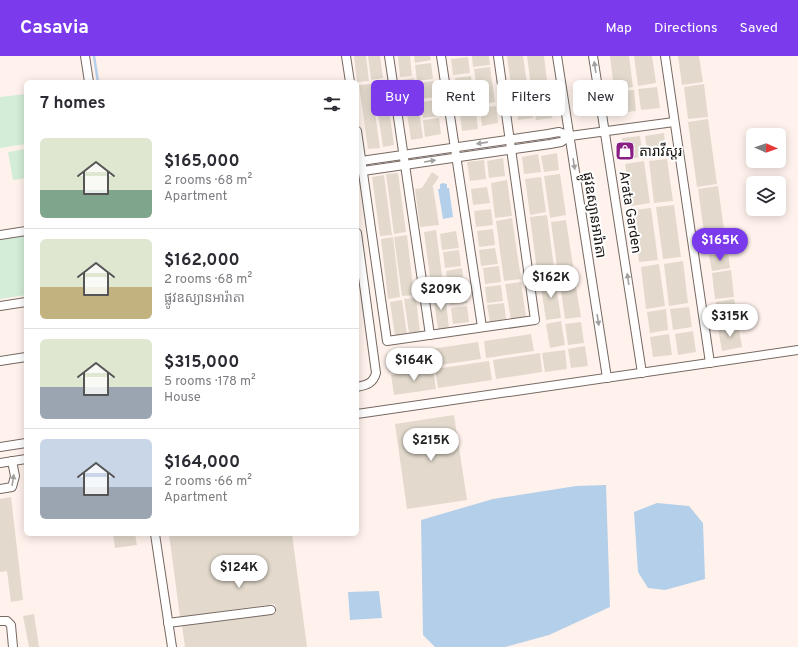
<!DOCTYPE html>
<meta charset="utf-8">
<style>
body{margin:0;font-family:Overpass,"Noto Sans Khmer",sans-serif;background:#f2f2f3;color:#2b2b33;height:100vh;display:flex;flex-direction:column;font-size:15px;white-space:nowrap}
*{box-sizing:border-box;margin:0}
p{font-size:13px;color:#7c7c81}
.icon{flex:none;width:22px;height:22px;fill:none;stroke:currentColor;stroke-width:2;stroke-linecap:round;stroke-linejoin:round}
.map{position:relative;flex:1;overflow:hidden}
.panel{position:absolute;left:24px;top:24px;width:335px;height:456px;display:flex;flex-direction:column;background:#fff;border-radius:6px;box-shadow:0 2px 10px #0003}
.panel>*{flex:none}
.banner{position:absolute;left:371px;top:24px;width:367px;height:36px;display:flex;gap:8px}
.needle{width:26px;rotate:92deg}
.tools{position:absolute;left:746px;top:72px;display:grid;gap:8px}
.tools a{display:grid;place-items:center;width:40px;height:40px;border-radius:6px;background:#fff;box-shadow:0 2px 10px #0003;font-size:20px}
.price{position:absolute;translate:-50% -34px;padding:0 9px;border-radius:14px;background:#fff;color:#222;font-size:13px;line-height:26px;filter:drop-shadow(0 1px 2px #0008)}
.price::after{content:'';position:absolute;left:50%;top:24px;width:12px;height:9px;margin-left:-6px;background:inherit;clip-path:polygon(0 0,100% 0,50% 100%)}
.price.on{background:#7c3aed;color:#fff}
ul{padding:0;list-style:none}
li{display:flex;align-items:center;gap:12px;height:100px;padding:0 16px}
li+li{border-top:1px solid #e1e1e2}
li span{display:grid;place-items:center;flex:none;width:112px;height:80px;border-radius:6px;color:#555}
li>.icon{margin-inline-start:auto}
span .icon{width:48px;height:48px;fill:#fffc;stroke-width:1}
li b{font-size:17px}
h2{display:flex;justify-content:space-between;align-items:center;height:48px;padding:0 16px;font-size:17px}
.tag{padding:0 14px;border-radius:6px;background:#fff;box-shadow:0 2px 10px #0003;font-size:14px;line-height:36px}
.tag.on{background:#7c3aed;color:#fff}
header{display:flex;align-items:center;gap:24px;box-sizing:border-box;height:56px;padding:0 20px;background:#7c3aed;color:#fff}
header strong{font-size:19px}
nav{display:flex;gap:22px;margin-inline-start:auto;font-size:14px}
.map>svg:first-child{display:block}
</style>
<header>
<strong>Casavia</strong>
<nav><a>Map</a><a>Directions</a><a>Saved</a></nav>
</header>
<div class="map">
<svg width="798" height="591" viewBox="0 0 798 591">
<rect width="100%" height="100%" fill="#fff2ec"/>
<g fill="#d3edd9">
<polygon points="26,38 26,88 0,92 0,41"/>
<polygon points="26,93 26,122 13,124 8,96"/>
<polygon points="26,179 26,239 0,243 0,183"/>
</g>
<g fill="#b4cfe9">
<polygon points="443,127 447,128 447,132 449,132 453,161 443,163 438,133 440,133 440,128"/>
<polygon points="606,429 610,551 549,579 505,591 435,591 423,579 421,464 493,443 576,430"/>
<polygon points="657,447 689,450 703,467 705,523 665,534 648,532 638,516 634,456"/>
<polygon points="379,535 382,562 350,564 348,536"/>
</g>
<g fill="none" stroke-linecap="round" stroke-linejoin="round">
<polyline stroke="#b4cfe9" stroke-width="2.5" points="94,0 98,26"/>
</g>
<g fill="#e3dacd">
<polygon points="354,0 366,0 369,25 357,26"/>
<polygon points="368,0 380,0 383,22 371,24"/>
<polygon points="398,0 410,0 412,20 400,21"/>
<polygon points="414,0 430,0 431,4 415,7"/>
<polygon points="472,0 489,0 490,9 473,11"/>
<polygon points="507,0 523,0 529,42 513,44"/>
<polygon points="527,0 544,0 549,42 533,44"/>
<polygon points="610,0 629,0 633,31 614,33"/>
<polygon points="634,0 652,0 656,27 638,30"/>
<polygon points="678,0 699,0 703,26 682,29"/>
<polygon points="468,1 470,17 453,19 451,3"/>
<polygon points="431,7 433,23 417,25 415,9"/>
<polygon points="490,11 495,46 479,49 474,13"/>
<polygon points="471,20 473,36 457,38 455,22"/>
<polygon points="414,22 423,82 411,84 402,24"/>
<polygon points="385,25 394,89 383,91 373,27"/>
<polygon points="434,25 436,41 420,43 418,27"/>
<polygon points="371,28 380,92 368,93 359,29"/>
<polygon points="704,28 708,61 688,63 684,31"/>
<polygon points="657,31 660,52 641,54 638,33"/>
<polygon points="634,34 636,55 618,57 615,36"/>
<polygon points="473,38 475,54 459,56 457,40"/>
<polygon points="437,44 439,60 423,62 421,46"/>
<polygon points="531,44 533,62 518,64 515,47"/>
<polygon points="550,46 552,62 536,64 534,48"/>
<polygon points="496,50 498,67 482,70 480,52"/>
<polygon points="476,57 478,73 462,75 460,59"/>
<polygon points="439,62 441,78 425,81 423,64"/>
<polygon points="708,63 717,128 697,131 688,66"/>
<polygon points="664,77 666,98 648,100 645,80"/>
<polygon points="640,80 643,101 625,103 622,82"/>
<polygon points="557,97 559,114 544,116 541,100"/>
<polygon points="538,98 541,116 524,118 522,101"/>
<polygon points="503,102 505,120 489,122 487,105"/>
<polygon points="667,103 673,145 654,147 649,105"/>
<polygon points="484,104 486,123 470,125 467,106"/>
<polygon points="644,105 650,147 631,150 625,108"/>
<polygon points="432,116 439,121 432,131 433,131 439,169 420,171 415,133 422,132"/>
<polygon points="398,117 406,176 394,178 386,118"/>
<polygon points="560,118 566,159 550,162 544,120"/>
<polygon points="384,119 392,179 380,180 372,121"/>
<polygon points="541,121 546,156 530,159 525,123"/>
<polygon points="507,124 512,160 495,162 491,127"/>
<polygon points="718,130 727,195 707,198 698,133"/>
<polygon points="487,131 490,147 473,149 471,133"/>
<polygon points="674,149 681,201 663,203 656,151"/>
<polygon points="651,152 658,204 639,206 633,154"/>
<polygon points="491,153 493,169 476,171 474,155"/>
<polygon points="547,159 555,219 538,222 530,161"/>
<polygon points="512,162 521,223 504,225 496,165"/>
<polygon points="566,164 574,216 558,218 551,166"/>
<polygon points="493,173 495,189 479,191 477,175"/>
<polygon points="436,174 444,234 432,236 424,176"/>
<polygon points="456,175 459,192 442,194 440,178"/>
<polygon points="407,179 414,239 402,240 394,181"/>
<polygon points="393,181 400,241 388,243 381,183"/>
<polygon points="495,192 498,208 481,210 479,194"/>
<polygon points="459,194 461,210 445,212 443,196"/>
<polygon points="728,197 730,212 712,215 709,199"/>
<polygon points="683,205 688,247 669,250 664,208"/>
<polygon points="659,208 665,250 646,253 641,211"/>
<polygon points="499,210 501,226 485,228 483,212"/>
<polygon points="462,212 464,229 448,231 446,215"/>
<polygon points="731,214 734,241 715,243 712,217"/>
<polygon points="574,219 581,261 565,263 559,221"/>
<polygon points="555,222 561,262 546,264 540,225"/>
<polygon points="521,226 526,261 511,264 505,228"/>
<polygon points="501,229 503,245 487,247 485,231"/>
<polygon points="465,231 467,247 450,249 448,233"/>
<polygon points="445,237 449,272 438,273 433,239"/>
<polygon points="416,242 420,276 409,277 404,243"/>
<polygon points="734,243 738,267 719,269 716,246"/>
<polygon points="402,244 407,278 395,280 390,246"/>
<polygon points="504,247 506,263 490,266 487,249"/>
<polygon points="467,250 469,266 453,268 451,252"/>
<polygon points="689,251 692,271 673,274 670,253"/>
<polygon points="666,253 668,274 650,277 647,256"/>
<polygon points="561,265 565,289 550,292 546,268"/>
<polygon points="581,266 584,287 568,289 565,268"/>
<polygon points="738,268 742,291 722,295 718,272"/>
<polygon points="693,275 696,296 678,299 675,278"/>
<polygon points="531,278 534,295 486,302 484,285"/>
<polygon points="669,278 672,299 653,301 650,281"/>
<polygon points="478,286 481,303 433,310 431,293"/>
<polygon points="585,290 588,310 571,312 568,293"/>
<polygon points="428,293 430,310 389,316 386,299"/>
<polygon points="565,294 567,313 545,316 542,297"/>
<polygon points="540,297 542,316 496,323 493,304"/>
<polygon points="489,305 492,324 438,332 435,313"/>
<polygon points="433,313 436,333 394,339 391,319"/>
<polygon points="454,359 467,444 407,453 395,368"/>
<polygon points="11,441 23,544 11,546 7,515 0,516 0,443"/>
<polygon points="113,478 135,478 137,489 115,492"/>
<polygon points="169,478 292,478 307,591 185,591 182,570 276,557 275,548 180,561"/>
<polygon points="34,558 39,591 29,591 23,560"/>
</g>
<g fill="none" stroke-linecap="round" stroke-linejoin="round">
<g stroke="#766962" stroke-width="10">
<g id="minor">
<polyline points="85,0 89,26"/>
<polyline points="346,0 350,26"/>
<polyline points="389,0 430,279"/>
<polyline points="441,0 482,271"/>
<polyline points="557,0 607,322"/>
<polyline points="593,0 642,317"/>
<polyline points="665,0 710,307"/>
<polyline points="357,75 387,285 535,264 498,0"/>
<polyline points="361,105 548,78 559,76 570,80"/>
<polyline points="363,115 550,88 561,86 570,80 674,66"/>
<path d="M357 177 376 317C373 328 366 329 357 331"/>
<polyline points="0,179 26,175"/>
<polyline points="0,250 26,246"/>
<polyline points="0,305 26,301"/>
<polyline points="357,358 798,294"/>
<polyline points="0,391 26,387"/>
<polyline points="0,407 26,403"/>
<polyline points="0,433 12,431 15,420 12,405"/>
<polyline points="155,478 172,591"/>
<polyline points="0,565 7,565 11,569 13,591"/>
<polyline points="168,567 271,554"/>
</g>
</g>
<use href="#minor" stroke="#fff" stroke-width="8"/>
</g>
<defs><path id="oneway-solid" d="M-6-.8H1V-3.2L6.5 0L1 3.2V.8H-6Z"/></defs>
<g fill="#a2a09f">
<use href="#oneway-solid" transform="translate(595 11) rotate(-99)"/>
<use href="#oneway-solid" transform="translate(482 87) rotate(172)"/>
<use href="#oneway-solid" transform="translate(430 105) rotate(-9)"/>
<use href="#oneway-solid" transform="translate(574 108) rotate(81)"/>
<use href="#oneway-solid" transform="translate(628 223) rotate(-99)"/>
<use href="#oneway-solid" transform="translate(598 264) rotate(81)"/>
<use href="#oneway-solid" transform="translate(13 424) rotate(-81)"/>
</g>
<defs>
<g id="shop-square" transform="scale(1)"><rect x="-9" y="-9" width="18" height="18" rx="4" fill="#891e84" stroke="#fff"/><path d="M-5-2.5h2.3a2.7 3.5 0 0 1 5.4 0H5L5.5 6h-11ZM-1.5-2.5h3a1.5 2.3 0 0 0-3 0Z" fill="#fff"/></g>
</defs>
<g fill-rule="evenodd">
<use href="#shop-square" x="625" y="95"/>
</g>
<g text-anchor="middle" stroke-width="4" stroke-linejoin="round" paint-order="stroke">
<g font-size="14" fill="#171210" stroke="#fff" text-anchor="start">
<text x="639" y="100">តារាវីស្តរ</text>
</g>
<g font-size="14" fill="#171210" stroke="#fff">
<text transform="translate(631 156) rotate(81)" y="5">Arata Garden</text>
<text transform="translate(595 159) rotate(81)" y="5">ផ្លូវឧស្យានអារ៉ាតា</text>
</g>
</g>
</svg>
<div class="tools">
<a><svg class="needle" viewBox="-14 -14 28 28"><path d="M0-13l5 13h-10z" fill="#e53935"/><path d="M0 13l5-13h-10z" fill="#7c7c81"/></svg></a>
<a><svg class="icon" aria-label="layers" viewBox="0 0 24 24"><path d="M12 4l9 5-9 5-9-5zM3 14l9 5 9-5"/></svg></a>
</div>
<b class="price on" style="left:720px;top:206px">$165K</b>
<b class="price" style="left:551px;top:243px">$162K</b>
<b class="price" style="left:441px;top:255px">$209K</b>
<b class="price" style="left:730px;top:282px">$315K</b>
<b class="price" style="left:414px;top:326px">$164K</b>
<b class="price" style="left:431px;top:406px">$215K</b>
<b class="price" style="left:239px;top:533px">$124K</b>
<div class="banner">
<a class="tag on">Buy</a>
<a class="tag">Rent</a>
<a class="tag">Filters</a>
<a class="tag">New</a>
</div>
<section class="panel">
<h2>7 homes<svg class="icon" aria-label="filters" viewBox="0 0 24 24"><path d="M4 7h16M4 17h16"/><circle cx="9" cy="7" r="2"/><circle cx="15" cy="17" r="2"/></svg></h2>
<ul>
<li><span style="background:linear-gradient(#dfe7d0 65%,#7fa58c 0)"><svg class="icon" aria-label="home" viewBox="0 0 24 24"><path d="M3 11l9-7 9 7M6 9v11h12V9"/></svg></span><div><b>$165,000</b><p>2 rooms · 68 m²</p><p>Apartment</p></div></li>
<li><span style="background:linear-gradient(#dfe7d0 60%,#c2b280 0)"><svg class="icon" aria-label="home" viewBox="0 0 24 24"><path d="M3 11l9-7 9 7M6 9v11h12V9"/></svg></span><div><b>$162,000</b><p>2 rooms · 68 m²</p><p>ផ្លូវឧស្យានអារ៉ាតា</p></div></li>
<li><span style="background:linear-gradient(#dfe7d0 60%,#9aa5b1 0)"><svg class="icon" aria-label="home" viewBox="0 0 24 24"><path d="M3 11l9-7 9 7M6 9v11h12V9"/></svg></span><div><b>$315,000</b><p>5 rooms · 178 m²</p><p>House</p></div></li>
<li><span style="background:linear-gradient(#c9d6e8 60%,#9aa5b1 0)"><svg class="icon" aria-label="home" viewBox="0 0 24 24"><path d="M3 11l9-7 9 7M6 9v11h12V9"/></svg></span><div><b>$164,000</b><p>2 rooms · 66 m²</p><p>Apartment</p></div></li>
</ul>
</section>
</div>
